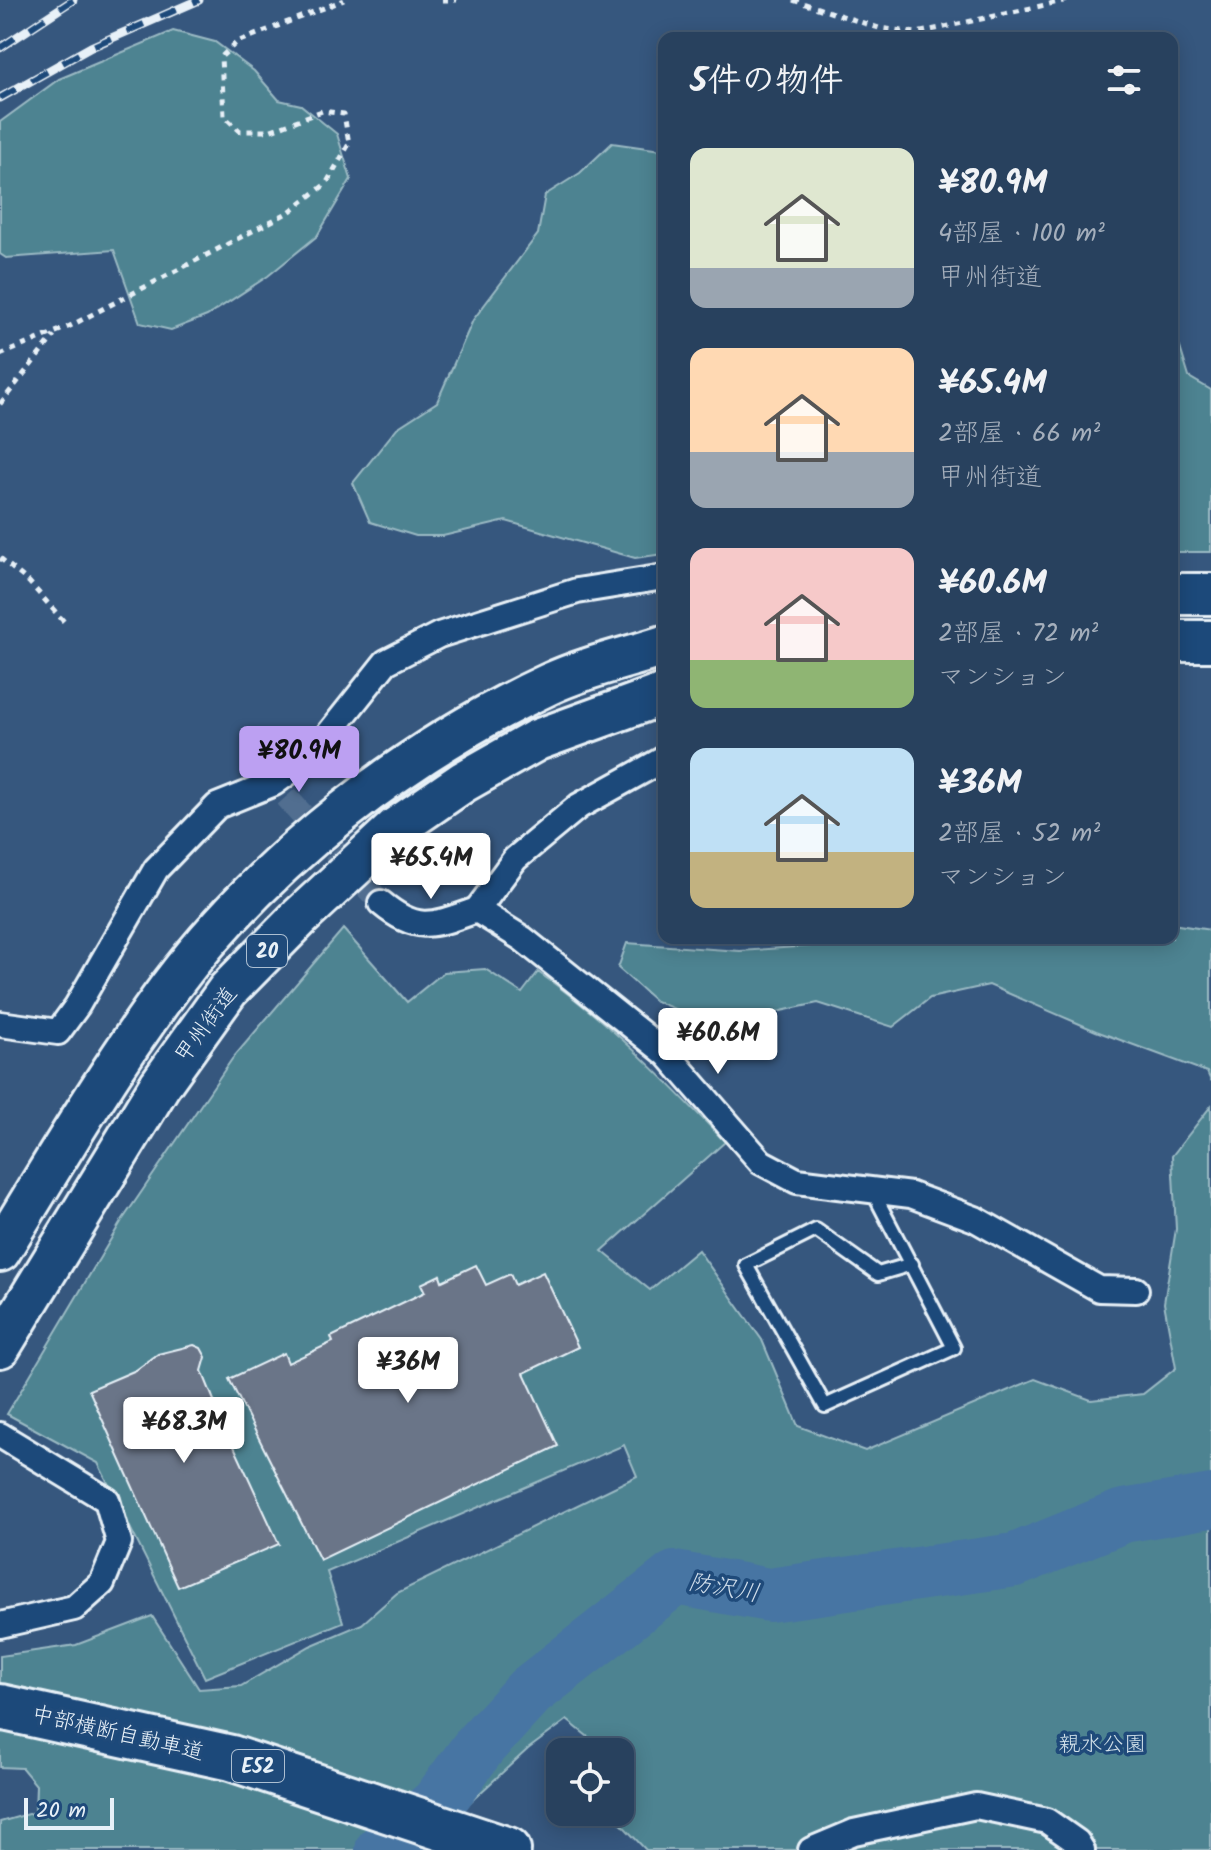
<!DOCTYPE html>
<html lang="ja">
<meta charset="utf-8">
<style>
body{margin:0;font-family:Kalam,"Klee One",sans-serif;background:#304864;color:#f1f3f6;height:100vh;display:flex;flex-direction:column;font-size:30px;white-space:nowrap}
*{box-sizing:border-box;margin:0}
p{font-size:26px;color:#a5afbc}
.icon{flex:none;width:44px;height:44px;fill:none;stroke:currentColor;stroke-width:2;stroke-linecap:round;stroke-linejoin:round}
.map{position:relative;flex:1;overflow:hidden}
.details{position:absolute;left:658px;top:32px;width:520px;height:912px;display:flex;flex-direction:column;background:#28415e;border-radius:16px;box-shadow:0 4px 20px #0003,0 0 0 2px #445a73}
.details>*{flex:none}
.buttons{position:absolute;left:546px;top:1738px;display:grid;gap:16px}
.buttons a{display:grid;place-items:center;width:88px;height:88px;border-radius:16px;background:#28415e;box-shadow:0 4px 20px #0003,0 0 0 2px #445a73;font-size:40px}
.scale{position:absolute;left:24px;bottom:20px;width:90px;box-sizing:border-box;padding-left:8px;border:4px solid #e8f1f8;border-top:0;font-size:22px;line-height:28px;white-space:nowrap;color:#e8f1f8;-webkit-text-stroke:6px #1f4a7a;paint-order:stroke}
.price{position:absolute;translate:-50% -68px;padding:0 18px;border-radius:8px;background:#fff;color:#222;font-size:26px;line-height:52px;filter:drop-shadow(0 2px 4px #0008)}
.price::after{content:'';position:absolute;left:50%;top:48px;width:24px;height:18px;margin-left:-12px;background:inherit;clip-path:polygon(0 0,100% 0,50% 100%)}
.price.selected{background:#bca0f2;color:#111}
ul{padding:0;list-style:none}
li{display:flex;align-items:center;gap:24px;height:200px;padding:0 32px}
li span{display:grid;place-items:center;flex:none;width:224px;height:160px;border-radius:16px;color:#555}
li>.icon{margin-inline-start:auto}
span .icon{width:96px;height:96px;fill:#fffc;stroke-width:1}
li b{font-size:34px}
h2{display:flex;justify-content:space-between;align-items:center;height:96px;padding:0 32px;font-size:34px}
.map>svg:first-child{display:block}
</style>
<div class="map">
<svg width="1211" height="1850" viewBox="0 0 1211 1850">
<rect width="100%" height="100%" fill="#36577e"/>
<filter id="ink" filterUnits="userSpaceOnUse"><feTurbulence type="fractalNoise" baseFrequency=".0125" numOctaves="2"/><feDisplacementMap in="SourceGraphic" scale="16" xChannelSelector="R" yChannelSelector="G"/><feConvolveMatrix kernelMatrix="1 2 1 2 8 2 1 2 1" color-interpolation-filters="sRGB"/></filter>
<g filter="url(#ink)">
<g fill="#4e8391" stroke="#9bbac4" stroke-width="2">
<polygon points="173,31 215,42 254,71 279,100 301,105 337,134 351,179 317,236 268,276 207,316 171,330 140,323 114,250 6,258 0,254 0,122 59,79"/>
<polygon points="612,143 661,150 664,147 664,554 635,558 506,521 443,536 416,536 370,522 353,483 397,428 437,402 473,320 538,234 545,195 580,173"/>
<polygon points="1172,335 1178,341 1189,377 1211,390 1211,552 1172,552"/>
<polygon points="1172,924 1211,930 1211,1081 1207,1072 1096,1031 989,985 930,998 893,1027 818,1003 767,1014 729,1031 655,1001 618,968 627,943 740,951 856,943 873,938 1172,938"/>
<path d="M343 929 407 1002 444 972 485 969 522 993 538 972C609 1021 666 1080 725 1142L602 1251 650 1290 698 1250 762 1340 798 1426 865 1451 1035 1379 1091 1400 1143 1394 1176 1368 1164 1303 1176 1229 1172 1156 1211 1106V1850H646L610 1812H620V1752H607L567 1720 528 1749 418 1850H0V1822L35 1812 36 1785 22 1768 0 1767V1656L76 1645 152 1616 199 1689 241 1686 310 1646 362 1624 397 1593 637 1476 624 1445 327 1572 343 1622 205 1678 98 1463 7 1414 121 1222 232 1059Z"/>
</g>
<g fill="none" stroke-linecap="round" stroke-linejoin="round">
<polyline stroke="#4775a3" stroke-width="54" points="382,1850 437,1804 481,1744 530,1691 675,1578 769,1595 1015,1560 1123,1516 1211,1501"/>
</g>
<g fill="#6a7588" stroke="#e8f1f8" stroke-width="2">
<polygon points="476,1265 486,1285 510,1274 515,1285 543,1272 578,1347 524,1373 558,1446 320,1560 229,1379 284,1353 288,1363 333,1342 331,1337 425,1292 421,1284 440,1275 442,1281"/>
<polygon points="194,1345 201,1348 206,1357 202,1371 217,1408 222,1405 228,1412 220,1416 279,1544 178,1587 89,1390 136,1370 158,1354"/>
</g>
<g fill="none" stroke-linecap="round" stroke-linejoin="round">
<polyline stroke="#516e90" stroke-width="24" stroke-dasharray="24 12" stroke-linecap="butt" points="286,797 381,903"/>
<g stroke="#e8f1f8" stroke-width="18">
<polyline id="service" points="872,1190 954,1348 825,1406 746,1265 816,1230 878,1274 912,1264"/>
</g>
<g stroke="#e8f1f8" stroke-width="30">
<g id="minor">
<polyline points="664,759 579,806 515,859 477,910 523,939 667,1054 761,1162 797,1181 911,1195 975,1219 1099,1289 1136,1290"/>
<path d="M381 903C418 934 434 925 477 910"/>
<polyline points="0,1024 58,1032 77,1006 156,869 217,806 274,783 312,755 386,662 439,635 577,591 664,577"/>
<polyline points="0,1435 107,1500 119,1542 102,1583 74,1608 0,1625"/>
<polyline points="811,1850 854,1832 976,1806 1047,1821 1077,1842 1082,1850"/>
</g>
</g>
<g stroke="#e8f1f8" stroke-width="46">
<g id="trunk">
<polyline points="1172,594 1211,594"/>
<polyline points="1172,641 1211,641"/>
<path d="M0 1251C55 1161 108 1071 170 987 264 861 407 750 549 684 585 667 627 658 664 646"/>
<polyline points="0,1347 160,1085 228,990 300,917 396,828 463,782 537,740 664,694"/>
</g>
</g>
<g stroke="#e8f1f8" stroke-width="50">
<polyline id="motorway" points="0,1707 231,1758 508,1850"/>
</g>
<g stroke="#e8f1f8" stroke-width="5" stroke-dasharray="6 6" stroke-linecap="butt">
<polyline points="442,0 457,0"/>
<polyline points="793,0 879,28 917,33 1068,0"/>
<polyline points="0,355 68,327 289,212 326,184 349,144 344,114 322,111 269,131 240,131 224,116 221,57 237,42 344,0"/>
<polyline points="0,404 54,336"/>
<polyline points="0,558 29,582 67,625"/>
</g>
<use href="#service" stroke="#1f4a7a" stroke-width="12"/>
<use href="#minor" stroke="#1f4a7a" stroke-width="24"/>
<use href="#trunk" stroke="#1f4a7a" stroke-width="40"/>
<use href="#motorway" stroke="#1f4a7a" stroke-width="44"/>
<g stroke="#e8f1f8" stroke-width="9">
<g id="rail">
<polyline points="0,48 73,0"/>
<polyline points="0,98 91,47 199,0"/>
</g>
</g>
<use href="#rail" stroke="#1f4a7a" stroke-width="6" stroke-dasharray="18" stroke-linecap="butt"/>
</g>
</g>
<g text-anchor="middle" stroke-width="7" stroke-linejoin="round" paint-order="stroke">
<g fill="#1f4a7a" stroke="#acbfd2" stroke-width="2">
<rect x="247" y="935" width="40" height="32" rx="6"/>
<rect x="232" y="1750" width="52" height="32" rx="6"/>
</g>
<g font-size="20" font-weight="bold" fill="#e8f1f8">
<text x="267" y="958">20</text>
<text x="258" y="1773">E52</text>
</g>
<g font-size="22" fill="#e8f1f8" stroke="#1f4a7a">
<text transform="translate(205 1024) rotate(-54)" y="8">甲州街道</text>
<text transform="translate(118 1732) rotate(13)" y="8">中部横断自動車道</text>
</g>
<g font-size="22" fill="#d1e0e9" stroke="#1f4a7a">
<text x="1102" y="1751">親水公園</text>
</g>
<g font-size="24" font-style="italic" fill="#d0deeb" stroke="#1f4a7a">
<text transform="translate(724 1587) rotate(10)" y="8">防沢川</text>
</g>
</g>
</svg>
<div class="buttons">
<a><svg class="icon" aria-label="locate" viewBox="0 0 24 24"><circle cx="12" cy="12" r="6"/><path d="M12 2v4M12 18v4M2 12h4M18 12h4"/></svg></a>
</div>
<div class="scale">20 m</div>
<b class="price selected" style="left:299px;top:794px">¥80.9M</b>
<b class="price" style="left:431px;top:901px">¥65.4M</b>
<b class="price" style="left:718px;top:1076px">¥60.6M</b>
<b class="price" style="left:408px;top:1405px">¥36M</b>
<b class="price" style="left:184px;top:1465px">¥68.3M</b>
<section class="details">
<h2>5件の物件<svg class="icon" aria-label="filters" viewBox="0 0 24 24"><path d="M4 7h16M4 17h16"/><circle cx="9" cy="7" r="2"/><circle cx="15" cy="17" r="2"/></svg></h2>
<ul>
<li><span style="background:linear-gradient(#dfe7d0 75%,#9aa5b1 0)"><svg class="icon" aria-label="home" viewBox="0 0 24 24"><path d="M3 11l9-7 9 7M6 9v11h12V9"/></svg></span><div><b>¥80.9M</b><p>4部屋 · 100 m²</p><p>甲州街道</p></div></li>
<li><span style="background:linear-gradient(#ffd9b3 65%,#9aa5b1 0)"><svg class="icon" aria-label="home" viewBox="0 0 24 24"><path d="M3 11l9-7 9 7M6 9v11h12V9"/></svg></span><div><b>¥65.4M</b><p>2部屋 · 66 m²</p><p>甲州街道</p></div></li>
<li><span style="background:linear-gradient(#f6c9c9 70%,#8fb573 0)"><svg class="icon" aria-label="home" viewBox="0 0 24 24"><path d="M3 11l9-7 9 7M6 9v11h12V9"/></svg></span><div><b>¥60.6M</b><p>2部屋 · 72 m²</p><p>マンション</p></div></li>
<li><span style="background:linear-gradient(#bfe0f5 65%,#c2b280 0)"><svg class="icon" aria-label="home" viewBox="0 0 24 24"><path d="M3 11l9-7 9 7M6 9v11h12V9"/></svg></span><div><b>¥36M</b><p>2部屋 · 52 m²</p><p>マンション</p></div></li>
</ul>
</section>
</div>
